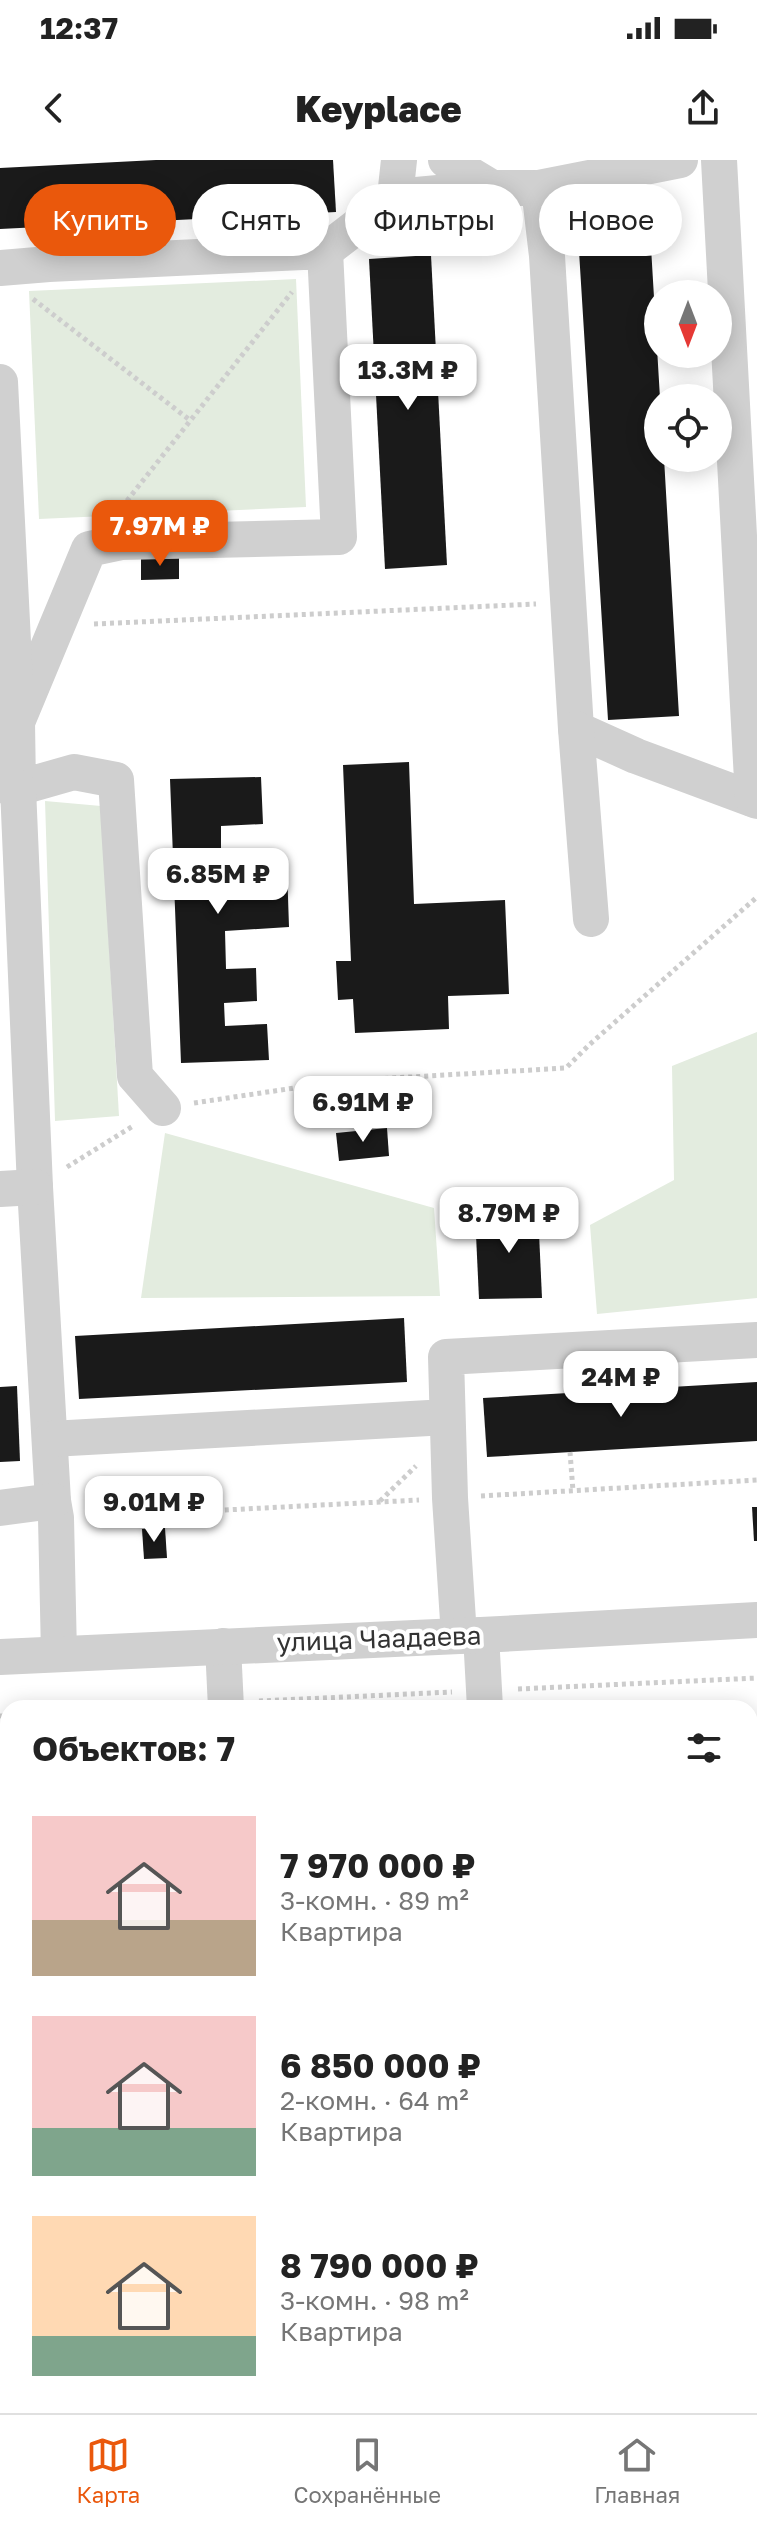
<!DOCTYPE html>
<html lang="ru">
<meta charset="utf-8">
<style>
body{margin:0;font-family:"Golos Text",sans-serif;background:#f6f6f6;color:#222;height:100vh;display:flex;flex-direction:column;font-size:30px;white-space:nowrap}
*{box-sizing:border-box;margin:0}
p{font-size:26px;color:#767676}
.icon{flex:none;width:44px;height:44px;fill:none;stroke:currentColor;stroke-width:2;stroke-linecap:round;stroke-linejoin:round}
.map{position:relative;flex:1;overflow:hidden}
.drawer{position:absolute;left:0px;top:1540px;width:758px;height:714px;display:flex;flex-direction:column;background:#fff;border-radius:24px 24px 0 0;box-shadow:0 4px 20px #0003}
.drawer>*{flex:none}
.hud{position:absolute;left:24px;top:24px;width:710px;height:72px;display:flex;gap:16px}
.needle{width:52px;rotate:180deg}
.tools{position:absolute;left:644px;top:120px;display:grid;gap:16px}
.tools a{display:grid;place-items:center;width:88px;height:88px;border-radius:50%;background:#fff;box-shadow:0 4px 20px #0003;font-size:40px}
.price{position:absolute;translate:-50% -68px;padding:0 18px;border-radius:16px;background:#fff;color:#222;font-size:26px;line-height:52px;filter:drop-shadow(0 2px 4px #0008)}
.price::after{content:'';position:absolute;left:50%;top:48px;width:24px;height:18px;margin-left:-12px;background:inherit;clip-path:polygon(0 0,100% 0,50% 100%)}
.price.active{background:#ea580c;color:#fff}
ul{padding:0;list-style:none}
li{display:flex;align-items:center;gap:24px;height:200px;padding:0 32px}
li span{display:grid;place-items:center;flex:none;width:224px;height:160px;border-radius:0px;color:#555}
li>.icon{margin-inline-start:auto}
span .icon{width:96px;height:96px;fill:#fffc;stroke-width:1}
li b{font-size:34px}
h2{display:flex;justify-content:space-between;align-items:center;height:96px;padding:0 32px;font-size:34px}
.chip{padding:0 28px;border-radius:36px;background:#fff;box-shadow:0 4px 20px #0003;font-size:28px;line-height:72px}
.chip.active{background:#ea580c;color:#fff}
.status{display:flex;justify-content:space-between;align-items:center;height:56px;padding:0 40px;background:#fff;direction:ltr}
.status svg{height:22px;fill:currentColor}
header{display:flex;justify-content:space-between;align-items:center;height:104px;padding:0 32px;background:#fff;font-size:36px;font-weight:800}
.tabs{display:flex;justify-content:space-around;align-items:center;height:112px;border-top:2px solid #e0e0e0;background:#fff;font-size:22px;color:#767676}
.tabs a{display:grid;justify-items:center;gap:4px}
.tabs .active{color:#ea580c}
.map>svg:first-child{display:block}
</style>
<div class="status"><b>12:37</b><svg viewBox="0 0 49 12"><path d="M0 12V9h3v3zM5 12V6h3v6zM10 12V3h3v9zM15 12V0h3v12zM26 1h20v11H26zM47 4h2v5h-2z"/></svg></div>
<header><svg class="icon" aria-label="back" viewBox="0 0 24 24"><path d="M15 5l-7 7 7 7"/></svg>Keyplace<svg class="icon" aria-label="share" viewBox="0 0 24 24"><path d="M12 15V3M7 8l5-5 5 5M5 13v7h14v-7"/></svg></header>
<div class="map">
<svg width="757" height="2253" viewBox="0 0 757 2253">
<rect width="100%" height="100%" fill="#fff"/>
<g fill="#e3ecdf">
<polygon points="296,119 306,347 39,359 29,131"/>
<polygon points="45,641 101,646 119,956 55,961"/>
<polygon points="757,872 757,1138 597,1154 590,1065 674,1020 672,906"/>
<polygon points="165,973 434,1048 440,1136 141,1138"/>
</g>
<g fill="#1a1a1a">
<polygon points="156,0 333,0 336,52 0,69 0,8"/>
<polygon points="651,87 660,238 658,238 658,298 664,298 679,556 608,560 579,91"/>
<polygon points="431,95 447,405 385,409 369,99"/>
<polygon points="141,397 179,397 179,419 141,420"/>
<polygon points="409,602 414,744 505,740 509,834 448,836 449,869 355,873 353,839 338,840 336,801 351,801 343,605"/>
<polygon points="261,617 263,664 221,666 221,709 287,707 289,767 225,771 226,809 256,808 257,841 224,843 225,866 267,864 269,900 181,903 170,619"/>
<polygon points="387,968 389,996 339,1001 336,973"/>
<polygon points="538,1051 542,1138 479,1139 475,1053"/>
<polygon points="404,1158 407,1222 79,1239 75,1176"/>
<polygon points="757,1222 757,1281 487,1297 483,1238"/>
<polygon points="17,1226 20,1301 0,1302 0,1227"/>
<polygon points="752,1347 757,1347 757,1381 754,1381"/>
<polygon points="165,1368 167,1398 144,1399 142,1369"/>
<polygon points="0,1576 8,1576 8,1642 0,1643"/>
<rect x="295" y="2246" width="55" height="7"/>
<polygon points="425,2246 480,2246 480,2253 426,2253"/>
<rect x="671" y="2246" width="55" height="7"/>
</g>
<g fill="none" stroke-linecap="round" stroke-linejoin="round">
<g stroke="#cdcdcd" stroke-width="5" stroke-dasharray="4 4" stroke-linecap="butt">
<polyline points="33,139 191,261"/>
<polyline points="122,347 292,132"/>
<polyline points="94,464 536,444"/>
<polyline points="194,943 341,921 566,908 589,885 757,737"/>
<polyline points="67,1007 133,966"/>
<polyline points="570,1292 573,1331"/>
<polyline points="481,1336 757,1320"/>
<polyline points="380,1341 416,1306"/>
<polyline points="89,1357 419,1340"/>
<polyline points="518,1529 757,1518"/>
<polyline points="259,1541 452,1532"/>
<polyline points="138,1548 193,1545"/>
<polyline points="0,1556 8,1556"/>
<polyline points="750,1903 757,1903"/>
<polyline points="750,2156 757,2155"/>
</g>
<g stroke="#d0d0d0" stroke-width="36">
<polyline points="446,0 492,28 539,28 547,96 576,569 636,596 757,641"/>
<polyline points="719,0 753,639"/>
<polyline points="539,28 680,0"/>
<polyline points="395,37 399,0"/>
<polyline points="325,91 395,37 492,28"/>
<polyline points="0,108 49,104 325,91 339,377 122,382 89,389 17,562"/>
<polyline points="0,222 17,562 18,628 74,612 116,620 135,916 163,948"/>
<polyline points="576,569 591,759"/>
<polyline points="0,625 18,628 35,1027 53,1341 56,1358 59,1494"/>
<polyline points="0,1029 35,1027"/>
<polyline points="51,1279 447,1257"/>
<polyline points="0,1348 53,1341"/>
<polyline points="481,1475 485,1548"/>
<polyline points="459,1476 450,1338 446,1197 757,1180"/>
<polyline points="223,1486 226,1548"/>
<polyline points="0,1497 481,1475 757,1460"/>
<polyline points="0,1719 8,1719"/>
<polyline points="0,2140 8,2141"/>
<polyline points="250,2246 251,2253"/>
<polyline points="520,2246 521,2253"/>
<polyline points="629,2246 629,2253"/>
<polyline points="0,2248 8,2246"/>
</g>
</g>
<g text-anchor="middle" stroke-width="8" stroke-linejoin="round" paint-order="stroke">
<g font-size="26" fill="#333" stroke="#fff">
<text transform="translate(379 1479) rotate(-2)" y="9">улица Чаадаева</text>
</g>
</g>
</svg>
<div class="tools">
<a><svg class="needle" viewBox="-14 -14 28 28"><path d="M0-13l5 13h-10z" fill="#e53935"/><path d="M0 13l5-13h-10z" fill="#767676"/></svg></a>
<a><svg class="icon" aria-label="locate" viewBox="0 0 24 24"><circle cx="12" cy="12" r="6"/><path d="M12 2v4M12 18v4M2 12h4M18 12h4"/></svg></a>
</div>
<b class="price" style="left:408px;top:252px">13.3M ₽</b>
<b class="price active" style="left:160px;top:408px">7.97M ₽</b>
<b class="price" style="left:218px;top:756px">6.85M ₽</b>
<b class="price" style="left:363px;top:984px">6.91M ₽</b>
<b class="price" style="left:509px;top:1095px">8.79M ₽</b>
<b class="price" style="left:621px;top:1259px">24M ₽</b>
<b class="price" style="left:154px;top:1384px">9.01M ₽</b>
<div class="hud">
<a class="chip active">Купить</a>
<a class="chip">Снять</a>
<a class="chip">Фильтры</a>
<a class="chip">Новое</a>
</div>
<section class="drawer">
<h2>Объектов: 7<svg class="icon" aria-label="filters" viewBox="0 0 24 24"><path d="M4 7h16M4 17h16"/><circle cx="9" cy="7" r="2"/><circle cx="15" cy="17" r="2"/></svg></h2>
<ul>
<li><span style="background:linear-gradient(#f6c9c9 65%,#b9a48a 0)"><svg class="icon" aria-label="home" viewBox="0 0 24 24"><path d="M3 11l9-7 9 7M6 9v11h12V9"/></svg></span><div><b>7 970 000 ₽</b><p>3-комн. · 89 m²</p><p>Квартира</p></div></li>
<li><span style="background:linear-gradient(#f6c9c9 70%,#7fa58c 0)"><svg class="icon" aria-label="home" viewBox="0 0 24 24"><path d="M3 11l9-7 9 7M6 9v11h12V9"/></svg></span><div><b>6 850 000 ₽</b><p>2-комн. · 64 m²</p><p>Квартира</p></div></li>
<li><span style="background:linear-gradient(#ffd9b3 75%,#7fa58c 0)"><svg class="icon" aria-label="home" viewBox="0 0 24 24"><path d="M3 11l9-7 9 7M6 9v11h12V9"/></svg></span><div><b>8 790 000 ₽</b><p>3-комн. · 98 m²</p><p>Квартира</p></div></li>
</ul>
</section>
</div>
<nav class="tabs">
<a class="active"><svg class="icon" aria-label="map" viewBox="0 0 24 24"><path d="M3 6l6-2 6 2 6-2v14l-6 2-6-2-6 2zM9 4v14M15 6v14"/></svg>Карта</a>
<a><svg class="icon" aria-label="saved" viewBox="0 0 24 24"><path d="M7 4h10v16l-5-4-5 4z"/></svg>Сохранённые</a>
<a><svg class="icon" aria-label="home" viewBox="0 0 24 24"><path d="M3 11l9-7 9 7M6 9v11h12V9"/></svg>Главная</a>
</nav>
